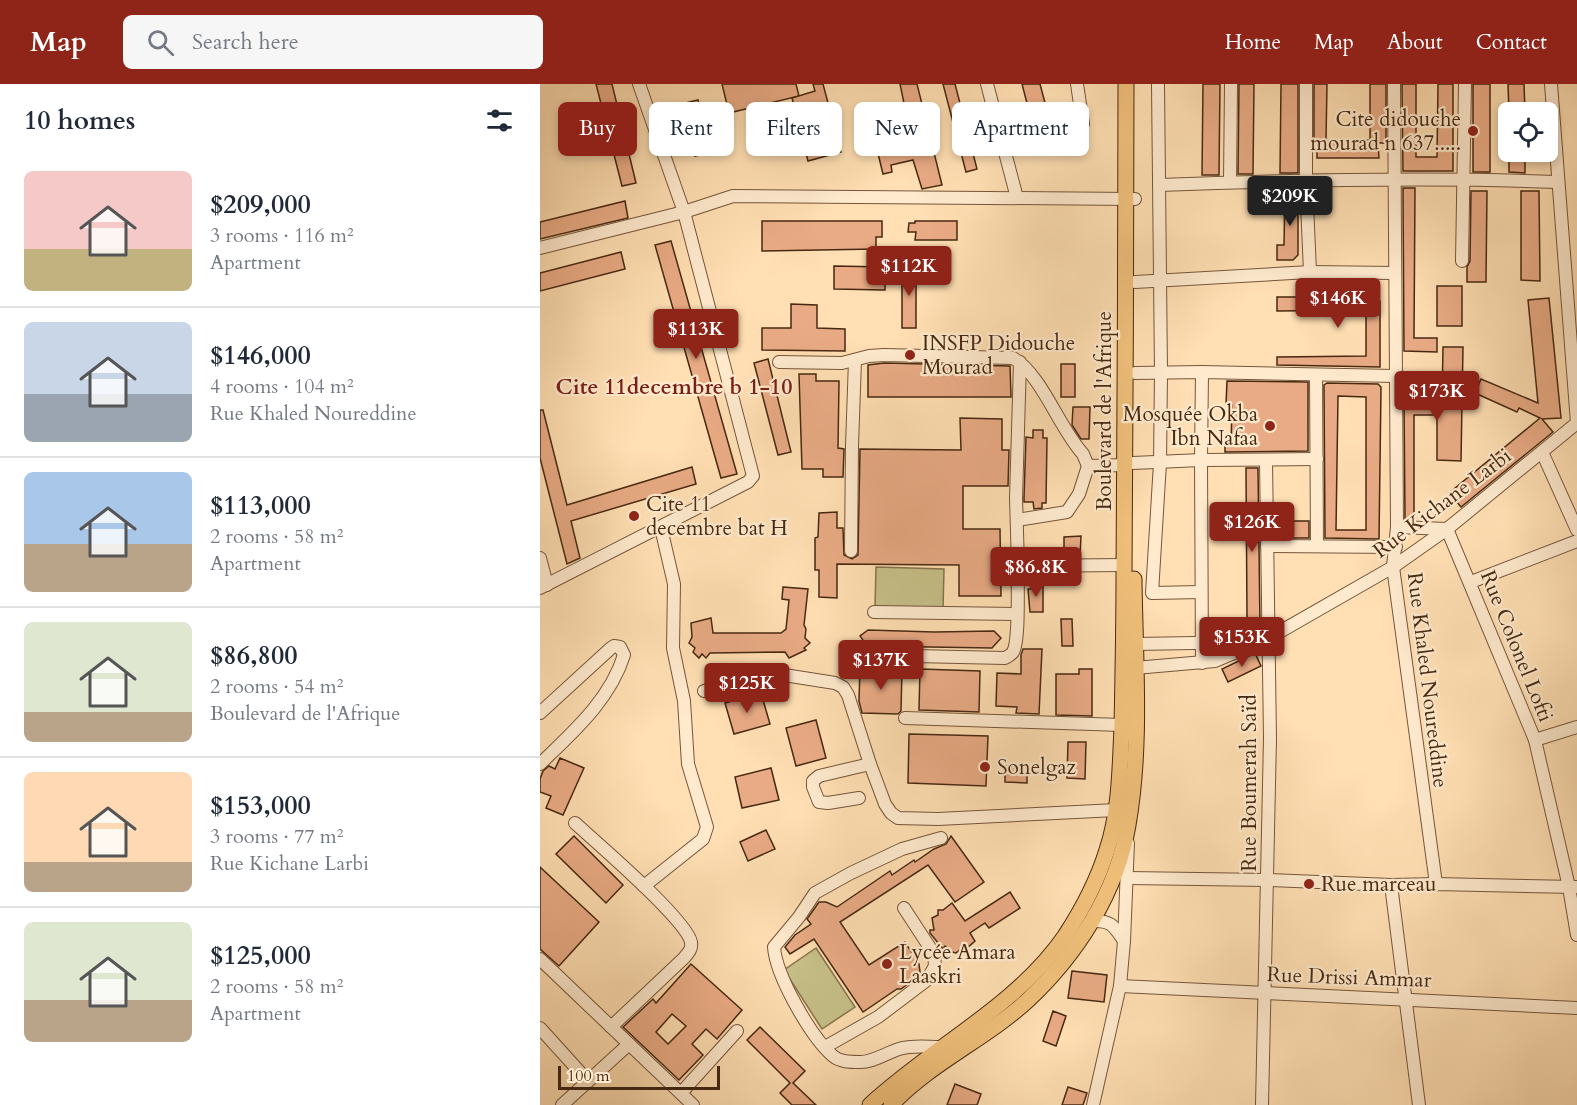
<!DOCTYPE html>
<meta charset="utf-8">
<style>
body{margin:0;font-family:Cardo,serif;background:#f6f6f7;color:#1f2937;height:100vh;display:flex;flex-direction:column;font-size:22px;white-space:nowrap}
*{box-sizing:border-box;margin:0}
p{font-size:20px;color:#747a83}
.icon{flex:none;width:33px;height:33px;fill:none;stroke:currentColor;stroke-width:2;stroke-linecap:round;stroke-linejoin:round}
.map{position:relative;flex:1;overflow:hidden}
.panel{display:flex;flex-direction:column;background:#fff;width:540px}
.panel>*{flex:none}
.hud{position:absolute;left:18px;top:18px;width:570px;height:54px;display:flex;gap:12px}
.tools{position:absolute;left:958px;top:18px;display:grid;gap:12px}
.tools a{display:grid;place-items:center;width:60px;height:60px;border-radius:9px;background:#fff;box-shadow:0 3px 9px #0003;font-size:30px}
.scale{position:absolute;left:18px;bottom:15px;width:162px;box-sizing:border-box;padding-left:6px;border:3px solid #472911;border-top:0;font-size:16px;line-height:21px;white-space:nowrap;color:#472911;-webkit-text-stroke:4px #ffeace;paint-order:stroke}
.price{position:absolute;translate:-50% -51px;padding:0 14px;border-radius:6px;background:#8f2418;color:#fff;font-size:20px;line-height:39px;filter:drop-shadow(0 2px 3px #0008)}
.price::after{content:'';position:absolute;left:50%;top:36px;width:18px;height:14px;margin-left:-9px;background:inherit;clip-path:polygon(0 0,100% 0,50% 100%)}
.price.on{background:#222;color:#fff}
ul{padding:0;list-style:none}
li{display:flex;align-items:center;gap:18px;height:150px;padding:0 24px}
li+li{border-top:2px solid #e0e1e3}
li span{display:grid;place-items:center;flex:none;width:168px;height:120px;border-radius:9px;color:#555}
li>.icon{margin-inline-start:auto}
span .icon{width:72px;height:72px;fill:#fffc;stroke-width:1}
li b{font-size:26px}
h2{display:flex;justify-content:space-between;align-items:center;height:72px;padding:0 24px;font-size:26px}
.chip{padding:0 21px;border-radius:9px;background:#fff;box-shadow:0 3px 9px #0003;font-size:21px;line-height:54px}
.chip.on{background:#8f2418;color:#fff}
header{display:flex;align-items:center;gap:36px;box-sizing:border-box;height:84px;padding:0 30px;background:#8f2418;color:#fff}
header strong{font-size:28px}
nav{display:flex;gap:33px;margin-inline-start:auto;font-size:21px}
.search{width:420px;height:54px;background:#f6f6f7;display:flex;align-items:center;gap:15px;box-sizing:border-box;padding:0 21px;border-radius:9px;color:#747a83;font-size:22px}
main{display:flex;flex:1;min-height:0}
.map>svg:first-child{display:block}
</style>
<header>
<strong>Map</strong>
<div class="search"><svg class="icon" aria-label="search" viewBox="0 0 24 24"><circle cx="10" cy="10" r="6"/><path d="M15 15l6 6"/></svg>Search here</div>
<nav><a>Home</a><a>Map</a><a>About</a><a>Contact</a></nav>
</header>
<main>
<section class="panel">
<h2>10 homes<svg class="icon" aria-label="filters" viewBox="0 0 24 24"><path d="M4 7h16M4 17h16"/><circle cx="9" cy="7" r="2"/><circle cx="15" cy="17" r="2"/></svg></h2>
<ul>
<li><span style="background:linear-gradient(#f6c9c9 65%,#c2b280 0)"><svg class="icon" aria-label="home" viewBox="0 0 24 24"><path d="M3 11l9-7 9 7M6 9v11h12V9"/></svg></span><div><b>$209,000</b><p>3 rooms · 116 m²</p><p>Apartment</p></div></li>
<li><span style="background:linear-gradient(#c9d6e8 60%,#9aa5b1 0)"><svg class="icon" aria-label="home" viewBox="0 0 24 24"><path d="M3 11l9-7 9 7M6 9v11h12V9"/></svg></span><div><b>$146,000</b><p>4 rooms · 104 m²</p><p>Rue Khaled Noureddine</p></div></li>
<li><span style="background:linear-gradient(#a9c7e8 60%,#b9a48a 0)"><svg class="icon" aria-label="home" viewBox="0 0 24 24"><path d="M3 11l9-7 9 7M6 9v11h12V9"/></svg></span><div><b>$113,000</b><p>2 rooms · 58 m²</p><p>Apartment</p></div></li>
<li><span style="background:linear-gradient(#dfe7d0 75%,#b9a48a 0)"><svg class="icon" aria-label="home" viewBox="0 0 24 24"><path d="M3 11l9-7 9 7M6 9v11h12V9"/></svg></span><div><b>$86,800</b><p>2 rooms · 54 m²</p><p>Boulevard de l'Afrique</p></div></li>
<li><span style="background:linear-gradient(#ffd9b3 75%,#b9a48a 0)"><svg class="icon" aria-label="home" viewBox="0 0 24 24"><path d="M3 11l9-7 9 7M6 9v11h12V9"/></svg></span><div><b>$153,000</b><p>3 rooms · 77 m²</p><p>Rue Kichane Larbi</p></div></li>
<li><span style="background:linear-gradient(#dfe7d0 65%,#b9a48a 0)"><svg class="icon" aria-label="home" viewBox="0 0 24 24"><path d="M3 11l9-7 9 7M6 9v11h12V9"/></svg></span><div><b>$125,000</b><p>2 rooms · 58 m²</p><p>Apartment</p></div></li>
</ul>
</section>
<div class="map">
<svg width="1037" height="1021" viewBox="0 0 1037 1021">
<rect width="100%" height="100%" fill="#ffdfb3"/>
<filter id="stains"><feTurbulence type="fractalNoise" baseFrequency=".00333" numOctaves="4"/><feColorMatrix values="0 0 0 0 .2 0 0 0 0 .09 0 0 0 0 .02 0 0 0 .5 -.17"/></filter>
<radialGradient id="worn" r=".72"><stop offset=".6" stop-color="#630" stop-opacity="0"/><stop offset="1" stop-color="#630" stop-opacity=".3"/></radialGradient>
<g fill="#c7c088" stroke="#87744c" stroke-width="1.5">
<polygon points="336,483 404,485 403,525 335,523"/>
<polygon points="276,864 315,923 282,945 244,886"/>
</g>
<g fill="#e9ab85" stroke="#472911" stroke-width="1.5" fill-rule="evenodd">
<polygon points="56,0 72,0 96,99 82,102"/>
<polygon points="182,0 256,0 259,12 189,29"/>
<polygon points="273,0 283,0 301,68 268,77 252,14 275,7"/>
<polygon points="360,0 377,0 402,101 382,105 373,76 351,81 352,88 343,90 334,53 321,56 318,42 350,35 348,28 365,24"/>
<polygon points="403,0 415,0 437,85 426,88"/>
<polygon points="482,0 500,0 508,30 517,28 520,42 489,49 488,43 468,47 464,33 489,27"/>
<polygon points="663,0 680,0 679,91 662,91"/>
<polygon points="699,0 714,0 713,90 698,90"/>
<polygon points="741,0 758,0 758,89 740,89"/>
<polygon points="774,0 787,0 786,57 830,56 830,0 846,0 846,59 838,59 839,74 777,74 777,58 774,58"/>
<polygon points="862,0 876,0 876,73 897,73 898,0 913,0 913,87 863,87"/>
<rect x="933" y="0" width="17" height="88"/>
<polygon points="968,0 984,0 985,28 969,28"/>
<polygon points="158,16 172,68 155,72 141,20"/>
<polygon points="969,68 985,68 985,89 969,88"/>
<polygon points="863,104 875,104 874,254 897,254 897,268 864,267"/>
<polygon points="745,105 758,105 758,171 753,176 737,176 737,161 744,161"/>
<polygon points="931,107 947,107 946,198 927,198 927,183 930,177"/>
<polygon points="981,107 999,107 1000,197 981,196"/>
<polygon points="85,117 88,134 0,155 0,138"/>
<polygon points="222,137 342,137 342,153 336,153 336,165 222,167"/>
<polygon points="375,137 417,137 417,156 375,156 376,148 368,148 369,139 375,139"/>
<polygon points="131,157 197,390 181,394 115,161"/>
<polygon points="81,168 85,185 0,207 0,189"/>
<polygon points="294,182 345,183 345,206 294,205"/>
<rect x="362" y="182" width="14" height="62"/>
<rect x="897" y="202" width="25" height="40"/>
<polygon points="737,213 836,213 840,217 840,283 737,281 737,273 826,272 826,226 737,227"/>
<polygon points="1009,214 1021,334 1002,335 1013,348 921,423 909,409 1000,334 979,324 977,328 935,309 941,295 998,319 988,216"/>
<polygon points="251,220 277,221 277,244 305,245 305,267 222,266 222,244 251,244"/>
<polygon points="903,263 923,263 921,377 897,376 897,331 874,331 874,435 865,435 864,318 902,318"/>
<polygon points="228,275 251,368 238,371 214,279"/>
<polygon points="344,279 470,282 471,313 328,313 328,281"/>
<rect x="521" y="280" width="14" height="33"/>
<polygon points="259,290 276,290 276,297 299,297 298,364 304,365 303,393 283,393 283,385 262,385"/>
<polygon points="687,297 768,298 768,367 685,368 685,362 691,362 692,321 686,321"/>
<path d="M787 299 838 300 841 303 839 455 785 454 784 301ZM798 312 826 313V446H796Z"/>
<polygon points="533,323 550,323 549,355 541,355 532,341"/>
<polygon points="0,326 3,326 27,421 152,383 156,400 31,437 40,474 27,480 0,374"/>
<polygon points="420,334 462,335 462,366 469,366 468,402 423,402 423,445 460,445 461,512 419,512 419,481 297,480 297,514 279,513 279,486 275,486 275,454 278,453 279,429 297,428 297,444 303,444 304,471 312,475 318,471 320,365 421,366"/>
<polygon points="493,346 503,346 503,354 507,354 506,419 502,419 502,424 494,425 493,418 484,418 484,414 486,353 493,354"/>
<polygon points="706,384 718,384 720,543 718,546 700,547 700,534 707,534"/>
<rect x="735" y="437" width="34" height="17"/>
<polygon points="541,452 540,473 524,473 524,453"/>
<polygon points="491,499 503,500 503,528 490,528 488,505 491,505"/>
<polygon points="243,503 268,505 264,541 266,545 265,554 270,559 264,564 266,566 249,574 245,568 170,569 166,574 162,570 159,574 153,568 155,564 149,559 152,553 151,539 171,534 173,549 241,549 246,545 249,516 242,515"/>
<polygon points="521,535 532,535 533,562 522,562"/>
<polygon points="328,546 394,548 454,547 461,554 452,564 327,562 320,552"/>
<polygon points="483,565 502,565 499,630 476,629 477,623 456,622 457,589 481,590 481,571"/>
<polygon points="715,569 721,582 688,598 682,585"/>
<polygon points="320,584 362,585 361,627 358,630 322,629 319,617"/>
<polygon points="380,585 440,587 439,628 379,626"/>
<polygon points="539,585 552,585 552,632 516,631 516,590 539,590"/>
<polygon points="221,609 230,640 194,650 185,619"/>
<polygon points="276,636 286,674 256,682 246,644"/>
<polygon points="369,650 448,652 446,702 368,699"/>
<polygon points="528,658 546,658 545,695 527,694"/>
<polygon points="20,674 44,684 23,731 6,724 11,712 0,708 0,695 3,687 9,682 15,685"/>
<polygon points="465,682 487,682 487,699 465,698"/>
<polygon points="231,684 239,716 202,724 195,693"/>
<polygon points="226,746 235,765 208,777 200,758"/>
<polygon points="34,752 83,801 66,819 16,770"/>
<polygon points="411,752 444,798 415,818 388,781 300,838 329,881 365,858 379,880 380,888 380,891 361,905 357,905 323,928 274,855 250,870 245,863 255,851 271,840 267,835 279,818 286,818 297,823 350,787 352,791 374,776 375,778 394,765 406,760"/>
<polygon points="0,783 59,838 19,882 0,865"/>
<polygon points="470,808 480,824 449,844 445,839 430,849 435,857 427,864 421,865 416,869 412,868 405,862 403,865 390,849 390,846 394,846 392,834 398,831 398,826 403,826 412,819 425,837"/>
<path d="M151 880 202 926 177 955 166 945 152 960 163 971 139 996 83 943 113 915 116 919ZM132 930 146 942 128 960 116 948Z"/>
<polygon points="532,887 567,891 564,918 528,914"/>
<polygon points="513,927 526,932 516,962 503,957"/>
<polygon points="220,943 265,987 253,999 276,1021 252,1021 240,1009 250,999 207,956"/>
<polygon points="415,1000 441,1010 437,1021 407,1021"/>
<polygon points="528,1003 547,1009 543,1021 522,1021"/>
</g>
<g fill="none" stroke-linecap="round" stroke-linejoin="round">
<g stroke="#75563a" stroke-width="14">
<g id="minor">
<polyline points="447,0 477,114"/>
<polyline points="618,0 621,288 620,379 612,509 661,508"/>
<polyline points="766,0 766,96 770,188"/>
<polyline points="854,0 857,443 853,483 896,800"/>
<polyline points="1011,0 1037,339"/>
<polyline points="464,66 534,54 543,40 537,0"/>
<polyline points="690,98 691,0"/>
<path d="M619 101C752 96 885 93 1017 98"/>
<polyline points="0,164 144,128 193,112 595,115"/>
<polyline points="922,177 925,0"/>
<polyline points="595,198 770,188 855,189"/>
<path d="M239 278 302 279 329 272 344 271 473 274C502 291 519 344 543 370L548 382 585 381"/>
<polyline points="662,288 661,376 662,579"/>
<polyline points="595,289 662,288 855,292"/>
<polyline points="776,291 777,462"/>
<polyline points="1002,368 1037,446"/>
<polyline points="593,379 661,376 777,375"/>
<polyline points="477,436 527,428 539,410 548,382"/>
<polyline points="857,443 907,445 995,656 1029,803 1037,851"/>
<polyline points="727,462 856,463"/>
<polyline points="311,467 312,362 315,276"/>
<polyline points="0,474 7,501"/>
<polyline points="478,482 476,414 480,278"/>
<polyline points="931,498 1037,457"/>
<polyline points="0,504 208,398 213,392 144,128 99,0"/>
<polyline points="334,528 476,530"/>
<polyline points="595,560 714,558"/>
<path d="M329 571 465 574C469 572 471 571 473 568 480 556 477 499 478 482L584 481"/>
<polyline points="595,584 675,577 729,554 853,483 907,445 1037,339"/>
<polyline points="164,607 238,590 295,599 303,603 308,611 330,680 345,720 351,729 358,734 398,735 576,726"/>
<path d="M0 629 71 564 74 562 80 563 84 571C70 616 33 648 0 680"/>
<polyline points="365,634 582,641"/>
<polyline points="995,656 1037,643"/>
<polyline points="319,714 288,719 279,718 273,703 273,697 279,692 330,680"/>
<path d="M35 739C56 758 146 835 151 858 152 865 149 868 144 874L71 943"/>
<polyline points="588,794 728,796 851,801 896,800 1036,803"/>
<polyline points="851,801 879,1021"/>
<polyline points="104,802 163,755 167,743 148,680 144,617 133,564 134,500 121,444"/>
<path d="M552 837C571 836 574 842 584 857"/>
<polyline points="0,875 153,1021"/>
<polyline points="580,902 1037,924"/>
<polyline points="0,944 48,997"/>
<polyline points="285,963 338,933 387,896 395,882 394,870 364,824"/>
<path d="M400 963C386 963 372 961 359 965 346 969 332 979 319 978 310 978 300 978 293 972 271 953 236 892 234 863L259 833 275 809 311 789 362 765 401 754"/>
<polyline points="141,1009 197,947"/>
<polyline points="22,1021 89,960"/>
<polyline points="553,1021 580,902 584,857 588,759"/>
<polyline points="722,1021 730,655 726,377"/>
</g>
</g>
<g stroke="#472911" stroke-width="17">
<g id="major">
<path d="M330 1021C392 963 476 923 525 852 542 826 558 795 567 766 580 727 580 683 582 643 583 592 584 541 584 491 585 327 586 164 586 0"/>
<path d="M351 1021C390 979 446 955 488 916 537 870 577 808 588 741 602 661 595 577 594 495"/>
</g>
</g>
<use href="#minor" stroke="#ffeace" stroke-width="12"/>
<use href="#major" stroke="#f0c07a" stroke-width="15"/>
</g>
<g fill="#8f2418" stroke="#ffeace" stroke-width="2">
<circle cx="933" cy="47" r="6"/>
<circle cx="370" cy="271" r="6"/>
<circle cx="730" cy="342" r="6"/>
<circle cx="94" cy="432" r="6"/>
<circle cx="445" cy="683" r="6"/>
<circle cx="769" cy="800" r="6"/>
<circle cx="347" cy="880" r="6"/>
</g>
<g text-anchor="middle" stroke-width="4.5" stroke-linejoin="round" paint-order="stroke">
<g font-size="21" fill="#472911" stroke="#ffeace" text-anchor="start">
<text x="921" y="42" text-anchor="end">Cite didouche<tspan x="921" dy="24">mourad n 637.....</tspan></text>
<text x="382" y="266">INSFP Didouche<tspan x="382" dy="24">Mourad</tspan></text>
<text x="718" y="337" text-anchor="end">Mosquée Okba<tspan x="718" dy="24">Ibn Nafaa</tspan></text>
<text x="106" y="427">Cite 11<tspan x="106" dy="24">decembre bat H</tspan></text>
<text x="457" y="690">Sonelgaz</text>
<text x="781" y="807">Rue marceau</text>
<text x="359" y="875">Lycée Amara<tspan x="359" dy="24">Laaskri</tspan></text>
</g>
<g font-size="21" fill="#472911" stroke="#ffeace">
<text transform="translate(564 327) rotate(-90)" y="7">Boulevard de l'Afrique</text>
<text transform="translate(902 419) rotate(-37)" y="7">Rue Kichane Larbi</text>
<text transform="translate(977 562) rotate(68)" y="7">Rue Colonel Lofti</text>
<text transform="translate(888 596) rotate(83)" y="7">Rue Khaled Noureddine</text>
<text transform="translate(709 699) rotate(-90)" y="7">Rue Boumerah Saïd</text>
<text transform="translate(809 893) rotate(2)" y="7">Rue Drissi Ammar</text>
</g>
<g font-size="22" font-weight="bold" fill="#7a1f14" stroke="#ffeace">
<text x="134" y="310">Cite 11decembre b 1-10</text>
</g>
</g>
<rect width="100%" height="100%" filter="url(#stains)"/>
<rect width="100%" height="100%" fill="url(#worn)"/>
</svg>
<div class="tools">
<a><svg class="icon" aria-label="locate" viewBox="0 0 24 24"><circle cx="12" cy="12" r="6"/><path d="M12 2v4M12 18v4M2 12h4M18 12h4"/></svg></a>
</div>
<div class="scale">100 m</div>
<b class="price on" style="left:750px;top:143px">$209K</b>
<b class="price" style="left:369px;top:213px">$112K</b>
<b class="price" style="left:798px;top:245px">$146K</b>
<b class="price" style="left:156px;top:276px">$113K</b>
<b class="price" style="left:897px;top:338px">$173K</b>
<b class="price" style="left:712px;top:469px">$126K</b>
<b class="price" style="left:496px;top:514px">$86.8K</b>
<b class="price" style="left:702px;top:584px">$153K</b>
<b class="price" style="left:341px;top:607px">$137K</b>
<b class="price" style="left:207px;top:630px">$125K</b>
<div class="hud">
<a class="chip on">Buy</a>
<a class="chip">Rent</a>
<a class="chip">Filters</a>
<a class="chip">New</a>
<a class="chip">Apartment</a>
</div>
</div>
</main>
